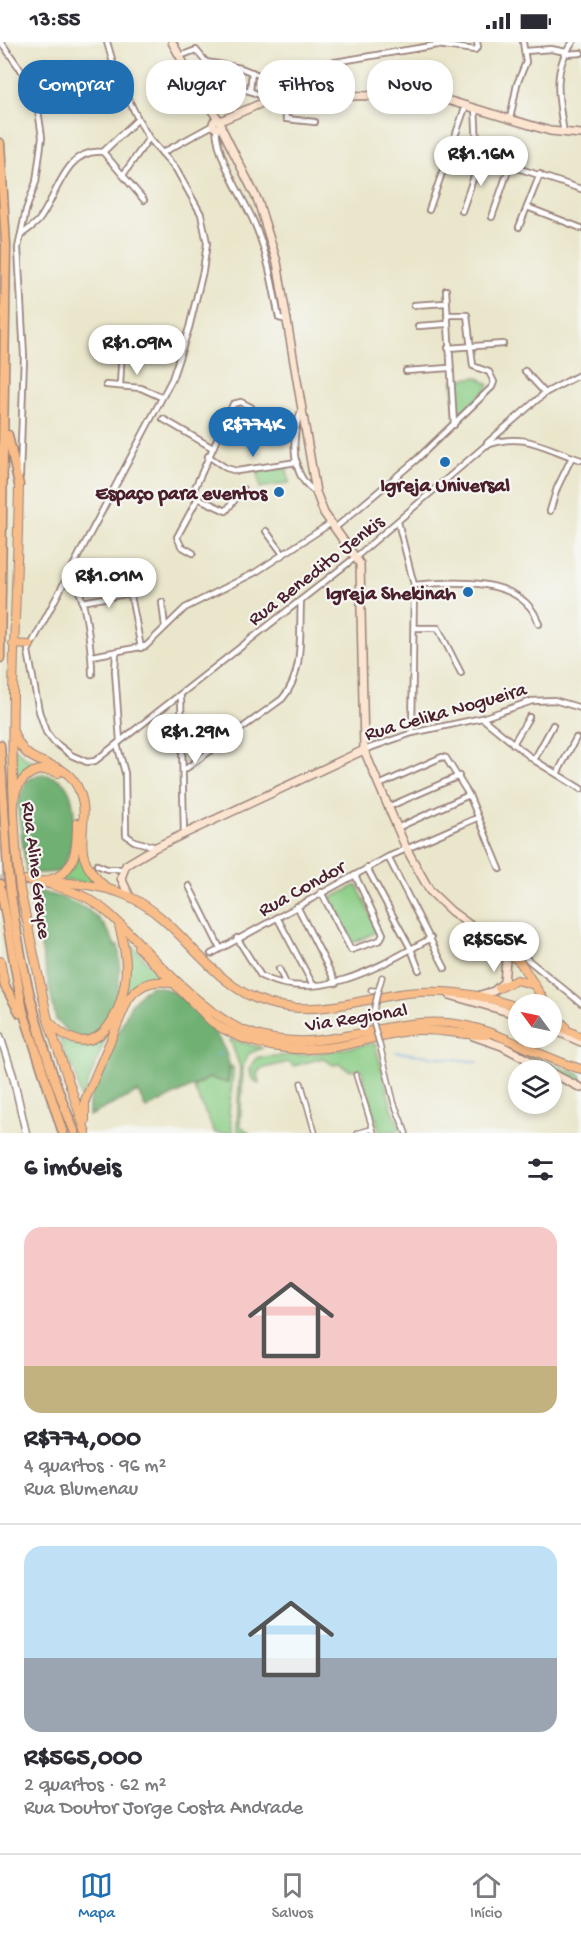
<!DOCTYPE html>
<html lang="pt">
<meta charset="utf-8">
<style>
body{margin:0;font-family:"Gochi Hand",sans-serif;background:#f7f7f7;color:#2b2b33;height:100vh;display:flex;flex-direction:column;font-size:22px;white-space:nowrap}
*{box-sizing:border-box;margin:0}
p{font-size:20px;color:#7c7c81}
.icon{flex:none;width:33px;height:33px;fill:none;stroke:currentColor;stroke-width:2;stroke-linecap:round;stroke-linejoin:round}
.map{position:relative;height:1091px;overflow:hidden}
.side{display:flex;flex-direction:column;background:#fff;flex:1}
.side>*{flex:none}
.guide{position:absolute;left:18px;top:18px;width:546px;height:54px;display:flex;gap:12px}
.needle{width:39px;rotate:303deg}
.tools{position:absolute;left:508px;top:952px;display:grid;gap:12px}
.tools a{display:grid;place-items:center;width:54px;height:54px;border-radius:50%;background:#fff;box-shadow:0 3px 9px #0003;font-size:30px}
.price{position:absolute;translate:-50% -51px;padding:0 14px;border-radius:21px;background:#fff;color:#222;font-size:20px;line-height:39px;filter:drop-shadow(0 2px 3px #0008)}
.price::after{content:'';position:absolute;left:50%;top:36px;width:18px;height:14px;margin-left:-9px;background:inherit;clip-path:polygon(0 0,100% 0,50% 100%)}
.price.selected{background:#1f6fb2;color:#fff}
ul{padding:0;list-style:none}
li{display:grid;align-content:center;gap:12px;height:318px;padding:0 24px}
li+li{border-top:2px solid #e1e1e2}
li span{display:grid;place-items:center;height:186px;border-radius:18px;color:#555}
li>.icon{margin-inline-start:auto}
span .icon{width:108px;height:108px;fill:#fffc;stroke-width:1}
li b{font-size:26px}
h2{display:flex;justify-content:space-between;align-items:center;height:72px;padding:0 24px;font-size:26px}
.chip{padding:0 21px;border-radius:24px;background:#fff;box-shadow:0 3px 9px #0003;font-size:21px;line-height:54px}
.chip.selected{background:#1f6fb2;color:#fff}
.status{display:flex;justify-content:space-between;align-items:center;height:42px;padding:0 30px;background:#fff;direction:ltr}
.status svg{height:16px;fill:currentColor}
.tab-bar{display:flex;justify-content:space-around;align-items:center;height:84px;border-top:2px solid #e1e1e2;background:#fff;font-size:16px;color:#7c7c81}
.tab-bar a{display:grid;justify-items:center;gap:3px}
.tab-bar .selected{color:#1f6fb2}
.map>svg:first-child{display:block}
</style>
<div class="status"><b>13:55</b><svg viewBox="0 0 49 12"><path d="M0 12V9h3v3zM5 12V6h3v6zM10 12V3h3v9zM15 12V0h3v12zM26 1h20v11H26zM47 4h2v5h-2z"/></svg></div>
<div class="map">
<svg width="581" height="1091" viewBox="0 0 581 1091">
<rect width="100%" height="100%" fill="#f6f6f2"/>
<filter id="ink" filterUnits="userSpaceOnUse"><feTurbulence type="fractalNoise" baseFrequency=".0167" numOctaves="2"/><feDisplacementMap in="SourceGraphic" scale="12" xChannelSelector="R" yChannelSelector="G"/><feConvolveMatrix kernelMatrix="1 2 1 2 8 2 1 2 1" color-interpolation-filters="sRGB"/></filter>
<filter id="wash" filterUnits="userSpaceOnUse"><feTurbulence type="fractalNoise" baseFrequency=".008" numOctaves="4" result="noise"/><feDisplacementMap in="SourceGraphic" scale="24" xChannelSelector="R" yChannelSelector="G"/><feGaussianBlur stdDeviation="1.35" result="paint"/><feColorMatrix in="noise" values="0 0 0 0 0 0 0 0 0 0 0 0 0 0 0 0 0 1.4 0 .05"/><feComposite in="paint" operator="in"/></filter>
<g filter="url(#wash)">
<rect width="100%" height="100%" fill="#eae6cb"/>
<g fill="#8acd85" stroke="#6a7658" stroke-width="1.5">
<polygon points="478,335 489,343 486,348 459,373 455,373 453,338"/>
<polygon points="287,426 289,441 260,446 258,430"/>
<polygon points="15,705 25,716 46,726 32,726 16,738"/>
<path d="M79 800 83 824 96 842 58 838C75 829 78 818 79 800Z"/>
<polygon points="357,843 378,889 353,901 331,856"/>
<polygon points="125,897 163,936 146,937 125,952"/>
<path d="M108 990 81 1059 75 1029 64 1012 59 995C76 1009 92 1004 108 990Z"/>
<polygon points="230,997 262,1006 248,1012 243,1025 240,1083 249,1091 239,1091 237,1086 240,1025"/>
<polygon points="497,999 581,1033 581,1043"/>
<path d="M375 1001 392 1066 401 1088 380 1091 361 1027 351 1029 339 1022 333 1023 323 1016 294 1024 288 1020 261 1027 257 1031 259 1041 253 1038C248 1030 250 1021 258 1015L314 1012Z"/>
<polygon points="230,1024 233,1025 233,1032 229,1070 233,1091 215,1091 193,1045 209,1036 228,1041"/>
</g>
<g fill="#6fb072" stroke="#5c684e" stroke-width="1.5">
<path d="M41 732C49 733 57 735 63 740 81 757 75 815 58 830L27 832 17 762 27 738Z"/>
<path d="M29 847C66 856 101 864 115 904L118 903C123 927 119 990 87 996 83 997 77 995 73 995L56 978Z"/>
<path d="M151 944C182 943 224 993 229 1022 230 1028 228 1035 227 1041L209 1036 146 1067 138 1050 89 1074V1059L131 962 143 949Z"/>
</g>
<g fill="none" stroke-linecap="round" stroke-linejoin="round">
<g stroke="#73abe2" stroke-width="1.5">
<polyline points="396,1010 478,1020"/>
<polyline points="215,1015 221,1011"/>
</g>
</g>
</g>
<g filter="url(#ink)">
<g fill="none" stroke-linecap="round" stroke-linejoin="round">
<polyline stroke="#cabeab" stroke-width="8" stroke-dasharray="8 4" stroke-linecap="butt" points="0,837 14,838"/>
<g stroke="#9a827b" stroke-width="7">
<g id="pedestrian">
<polyline points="371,948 378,949 382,935"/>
<polyline points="380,1004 394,1061 406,1091"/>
<polyline points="356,1033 374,1091"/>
<polyline points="301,1041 315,1091"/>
<polyline points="358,1091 372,1087"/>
</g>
</g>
<g stroke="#9a827b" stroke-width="8">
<g id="minor">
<polyline points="1,0 35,48 42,95 36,140 26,168 18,206 24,314 20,434"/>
<path d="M107 0 116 31 138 77 149 96 176 127 201 172 207 201 203 229 189 286 172 337 28 609 39 669 46 690 53 699 71 713 87 720 95 719 357 514 485 404C522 388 546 407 581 418"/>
<polyline points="526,9 551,7 566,10"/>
<polyline points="565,12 581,11"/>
<polyline points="180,14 196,8 206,20 241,26 278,41"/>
<polyline points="230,25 226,40 229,44 250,49"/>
<polyline points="252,30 250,49 269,57"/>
<polyline points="282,54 286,77 315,80"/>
<polyline points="276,55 276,45 282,36 329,21 437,3 475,8 478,5 477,0"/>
<polyline points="475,66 477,103 481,114 581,147"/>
<polyline points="510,77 517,42 526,20 523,0"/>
<path d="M216 86C218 121 243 153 256 185 268 214 273 245 279 276L288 278"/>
<path d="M564 91C559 60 551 27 573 0"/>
<polyline points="103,110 144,158"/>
<polyline points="103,110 138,77"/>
<polyline points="162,111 213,83"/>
<polyline points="123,133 149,96"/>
<polyline points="527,165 581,186"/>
<polyline points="429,168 466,63"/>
<polyline points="462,169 481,114"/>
<polyline points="492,175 510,123"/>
<polyline points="519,185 540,132"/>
<path d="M21 193C27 188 34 184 39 178 57 155 65 105 103 110"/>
<polyline points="446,248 454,383"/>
<polyline points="414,263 446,261"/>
<polyline points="418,284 447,282"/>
<polyline points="448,306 503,302"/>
<polyline points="406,329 449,326"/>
<polyline points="525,329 545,351"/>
<polyline points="106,343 141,346 161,355"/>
<polyline points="120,343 123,288"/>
<path d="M301 369C291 394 290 435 316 450"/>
<polyline points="163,377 211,405"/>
<polyline points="487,401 545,351 581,332"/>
<polyline points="208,414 226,426 237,429 297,420"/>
<polyline points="243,447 226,469 198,456 193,450 233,362 241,360 251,365"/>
<polyline points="550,469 557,446 572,415"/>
<polyline points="398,480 414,543 412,691"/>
<polyline points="335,486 416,418 492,345 494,340 489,330 473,324 467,273 447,273"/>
<polyline points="266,489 283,512"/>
<polyline points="193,511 181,504 177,495 198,456"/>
<polyline points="125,522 141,606"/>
<path d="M66 536C71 538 75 540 77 545 86 560 92 614 92 632"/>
<path d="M414 543C455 539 524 534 539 582"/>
<polyline points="82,560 131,551"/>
<polyline points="162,560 165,585"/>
<polyline points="415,586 438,586 461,631"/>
<polyline points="116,610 115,629 120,699"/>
<polyline points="92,614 146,604 185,566 256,530 331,481"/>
<polyline points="181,655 184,793"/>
<polyline points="482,676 534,718 581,747"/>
<polyline points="117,702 125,731 126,793 134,799 156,805"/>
<polyline points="513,702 529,675"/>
<polyline points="364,708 412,691 482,676 532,659 554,658 581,666"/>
<polyline points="534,718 553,683"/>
<path d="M184 728 282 657C305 631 299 591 301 558"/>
<polyline points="557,732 576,696"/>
<polyline points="379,743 442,715 446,716 469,753 500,827"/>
<polyline points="388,765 459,734"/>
<polyline points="397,786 469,753"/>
<polyline points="388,815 445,926"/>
<polyline points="97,823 107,827 123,827"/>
<polyline points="367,826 411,907 419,928"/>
<polyline points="189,844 220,906"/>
<polyline points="321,850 351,908 380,898 383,892 355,833"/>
<polyline points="297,864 336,941"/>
<polyline points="277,875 313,943"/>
<path d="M237 896 261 934C319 963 382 923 431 896"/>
<polyline points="501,906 511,904 581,961"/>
<polyline points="211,912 388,815 477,776"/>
<polyline points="279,927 286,942"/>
</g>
</g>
<g stroke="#9a827b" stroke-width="9">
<polyline id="tertiary" points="0,994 13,1034 26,1091"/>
</g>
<g stroke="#9a827b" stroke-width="10">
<g id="secondary">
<polyline points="172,0 204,58 219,78"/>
<circle cx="217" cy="82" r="4"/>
<polyline points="220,79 276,55 414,53 440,56 550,89 581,92"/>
<polyline points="221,85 258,159 277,220 316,450 324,471 360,522 364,708 406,806 430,849 451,869 501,906 506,918 504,940 494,949 480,953"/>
<polyline points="130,855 121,836 126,823 156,805 364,708"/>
<polyline points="450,953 519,973"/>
<polyline points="552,987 581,1000"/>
<polyline points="473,994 502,1004 549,1029"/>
<polyline points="552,1031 581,1046"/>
</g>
</g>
<g stroke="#9a827b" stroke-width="10">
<g id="primary">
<polyline points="13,602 30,603"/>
<path d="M13 689C29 733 59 711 77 744 97 782 61 809 107 846"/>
<path d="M14 756C19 734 37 722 58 731"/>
<path d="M18 830C6 700 17 572 19 443"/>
<path d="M25 838C59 841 97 840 128 854 182 878 209 944 268 961 316 975 360 957 407 951 446 947 483 952 519 966"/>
<path d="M48 838C76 831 77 807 77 781"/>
<path d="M42 840C58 845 75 849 89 857 106 867 120 882 134 896 161 925 209 975 245 989 321 1018 376 975 448 981 495 985 536 1014 581 1027"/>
<polyline points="20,847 48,978 86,1091"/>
<path d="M138 905 211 979C246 1005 297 1012 340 1004 366 999 390 990 417 988 440 987 463 993 486 993"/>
<polyline points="501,906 520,920 547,963"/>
<polyline points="0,919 5,944"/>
<polyline points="499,946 517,938 531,942"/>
<polyline points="552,971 565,984"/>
<path d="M49 979C96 1031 126 969 126 924 126 910 122 896 119 883"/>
<polyline points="552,981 581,995"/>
<path d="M85 1079V1058L128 958C139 942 153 937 171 941"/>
</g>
</g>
<g stroke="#9a827b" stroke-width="11">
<g id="motorway">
<polyline points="0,101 6,203 0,616"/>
<polyline points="8,393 19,443"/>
<polyline points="0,703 8,829"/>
<polyline points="0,842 23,969 63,1091"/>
<path d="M10 846C21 931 42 1012 75 1091"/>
<polyline points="5,944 20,971"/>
</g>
</g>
<use href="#pedestrian" stroke="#fff" stroke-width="4"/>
<use href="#minor" stroke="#fff" stroke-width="4.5"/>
<use href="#tertiary" stroke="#fff" stroke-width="6"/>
<use href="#secondary" stroke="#fce5d0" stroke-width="7"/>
<use href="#primary" stroke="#f8bd89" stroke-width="8"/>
<use href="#motorway" stroke="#f8bd89" stroke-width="8"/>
<g stroke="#9a827b" stroke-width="7" stroke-linecap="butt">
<polyline id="pedestrian-bridge" points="378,949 372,976 380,1004"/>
</g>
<g stroke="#9a827b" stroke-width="10" stroke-linecap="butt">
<polyline id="primary-bridge" points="18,830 20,847"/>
</g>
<g stroke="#9a827b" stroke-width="11" stroke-linecap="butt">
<polyline id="motorway-bridge" points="8,829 10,846"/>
</g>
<use href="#pedestrian-bridge" stroke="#fff" stroke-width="4"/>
<use href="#primary-bridge" stroke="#f8bd89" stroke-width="8"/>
<use href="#motorway-bridge" stroke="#f8bd89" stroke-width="8"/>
</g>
</g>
<g fill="#1f6fb2" stroke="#f6f6f2" stroke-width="2">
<circle cx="445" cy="420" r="6"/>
<circle cx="279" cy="450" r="6"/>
<circle cx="468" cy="550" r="6"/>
</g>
<g text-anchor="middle" stroke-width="4.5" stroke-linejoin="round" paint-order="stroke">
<g font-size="20" font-weight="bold" fill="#4a1f2b" stroke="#f6f6f2" text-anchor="end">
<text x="445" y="449" text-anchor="middle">Igreja Universal</text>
<text x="267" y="457">Espaço para eventos</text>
<text x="456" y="557">Igreja Shekinah</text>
</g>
<g font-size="20" fill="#4a1f2b" stroke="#f6f6f2">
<text transform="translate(315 527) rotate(-38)" y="7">Rua Benedito Jenkis</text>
<text transform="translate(445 668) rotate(-16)" y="7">Rua Celika Nogueira</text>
<text transform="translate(38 828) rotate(83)" y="7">Rua Aline Greyce</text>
<text transform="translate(301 845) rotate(-29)" y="7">Rua Condor</text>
<text transform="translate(356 974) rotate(-9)" y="7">Via Regional</text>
</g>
</g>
</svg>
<div class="tools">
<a><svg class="needle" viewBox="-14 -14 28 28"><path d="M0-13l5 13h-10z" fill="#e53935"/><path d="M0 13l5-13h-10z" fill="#7c7c81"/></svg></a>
<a><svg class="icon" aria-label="layers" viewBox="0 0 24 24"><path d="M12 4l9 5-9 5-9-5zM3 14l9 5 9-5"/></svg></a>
</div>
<b class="price" style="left:481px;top:145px">R$1.16M</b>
<b class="price" style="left:137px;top:334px">R$1.09M</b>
<b class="price selected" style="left:253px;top:416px">R$774K</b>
<b class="price" style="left:109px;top:567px">R$1.01M</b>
<b class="price" style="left:195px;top:723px">R$1.29M</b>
<b class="price" style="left:494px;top:931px">R$565K</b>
<div class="guide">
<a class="chip selected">Comprar</a>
<a class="chip">Alugar</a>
<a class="chip">Filtros</a>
<a class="chip">Novo</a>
</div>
</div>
<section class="side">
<h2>6 imóveis<svg class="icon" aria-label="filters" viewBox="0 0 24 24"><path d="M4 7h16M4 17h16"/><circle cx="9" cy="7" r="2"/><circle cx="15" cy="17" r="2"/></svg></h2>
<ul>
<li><span style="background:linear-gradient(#f6c9c9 75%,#c2b280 0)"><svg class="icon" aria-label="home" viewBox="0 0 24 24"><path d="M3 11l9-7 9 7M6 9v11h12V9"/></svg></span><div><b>R$774,000</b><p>4 quartos · 96 m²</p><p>Rua Blumenau</p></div></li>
<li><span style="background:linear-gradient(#bfe0f5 60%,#9aa5b1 0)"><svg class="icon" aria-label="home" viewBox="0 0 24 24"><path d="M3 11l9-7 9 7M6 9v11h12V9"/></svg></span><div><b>R$565,000</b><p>2 quartos · 62 m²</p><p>Rua Doutor Jorge Costa Andrade</p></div></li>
</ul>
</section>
<nav class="tab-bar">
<a class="selected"><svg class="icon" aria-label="map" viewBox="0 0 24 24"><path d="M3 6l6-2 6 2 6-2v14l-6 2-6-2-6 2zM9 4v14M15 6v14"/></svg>Mapa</a>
<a><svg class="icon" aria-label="saved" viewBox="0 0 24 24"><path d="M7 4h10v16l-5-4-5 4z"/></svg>Salvos</a>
<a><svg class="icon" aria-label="home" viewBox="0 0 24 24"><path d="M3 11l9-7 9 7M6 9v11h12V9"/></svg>Início</a>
</nav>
